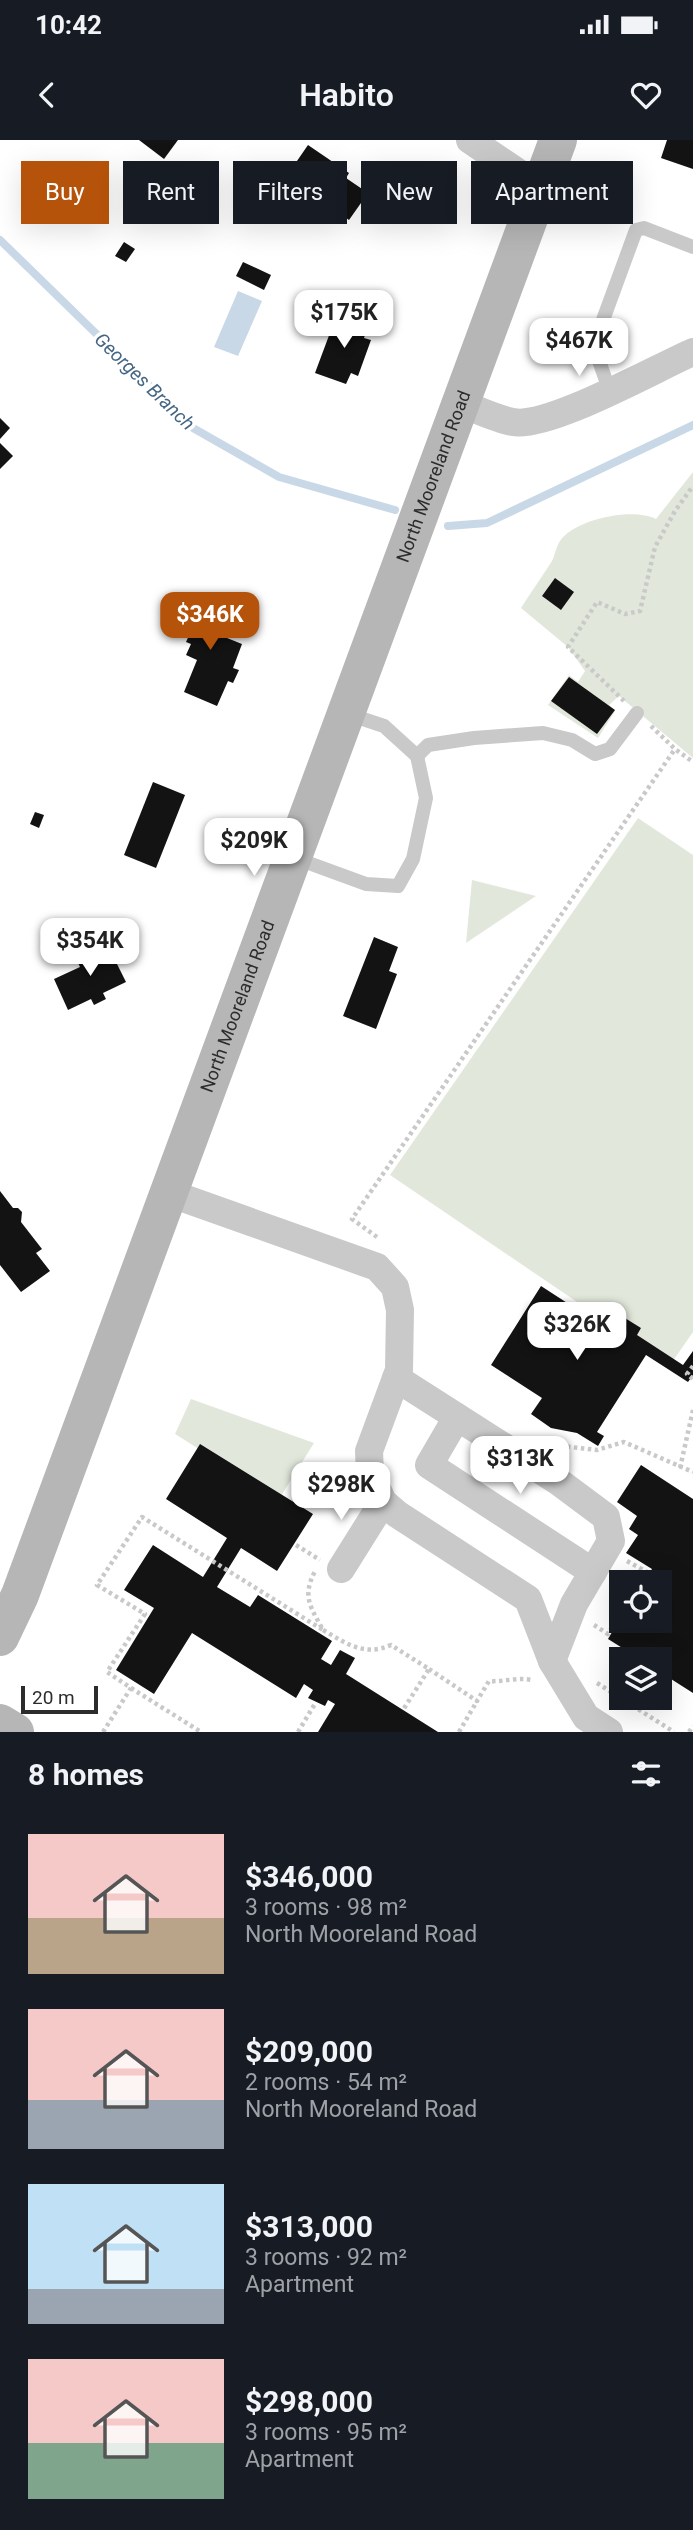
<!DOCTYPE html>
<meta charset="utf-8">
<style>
body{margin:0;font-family:Roboto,sans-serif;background:#242831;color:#f1f3f6;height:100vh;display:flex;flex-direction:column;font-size:26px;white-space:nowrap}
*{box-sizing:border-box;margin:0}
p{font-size:23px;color:#9ea1a6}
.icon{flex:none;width:38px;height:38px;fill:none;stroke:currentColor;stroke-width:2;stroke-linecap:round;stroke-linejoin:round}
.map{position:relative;height:1592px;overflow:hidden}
.sheet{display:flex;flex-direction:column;background:#171b24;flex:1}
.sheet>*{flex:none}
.top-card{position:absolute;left:21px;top:21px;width:651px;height:63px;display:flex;gap:14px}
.buttons{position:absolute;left:609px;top:1430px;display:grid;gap:14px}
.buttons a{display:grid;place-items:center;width:63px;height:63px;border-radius:0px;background:#171b24;box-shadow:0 7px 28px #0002;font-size:35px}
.scale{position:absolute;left:21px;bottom:18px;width:77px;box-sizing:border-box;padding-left:7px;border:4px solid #2c2c2c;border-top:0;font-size:19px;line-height:24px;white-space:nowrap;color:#2c2c2c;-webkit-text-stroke:5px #fff;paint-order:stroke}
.price{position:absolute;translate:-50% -60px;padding:0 16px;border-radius:14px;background:#fff;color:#222;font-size:23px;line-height:46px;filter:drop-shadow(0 2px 4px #0008)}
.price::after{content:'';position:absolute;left:50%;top:42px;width:21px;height:16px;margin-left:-10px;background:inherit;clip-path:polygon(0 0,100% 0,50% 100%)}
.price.selected{background:#b45309;color:#fff}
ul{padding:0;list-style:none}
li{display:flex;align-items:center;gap:21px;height:175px;padding:0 28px}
li span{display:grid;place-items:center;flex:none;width:196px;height:140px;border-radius:0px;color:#555}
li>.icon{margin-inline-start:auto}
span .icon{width:84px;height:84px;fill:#fffc;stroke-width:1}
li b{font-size:30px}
h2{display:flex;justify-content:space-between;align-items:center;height:84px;padding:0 28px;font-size:30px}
.tag{padding:0 24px;border-radius:0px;background:#171b24;box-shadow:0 7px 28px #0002;font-size:24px;line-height:63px}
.tag.selected{background:#b45309;color:#fff}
.status{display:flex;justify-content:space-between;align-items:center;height:49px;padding:0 35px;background:#171b24;direction:ltr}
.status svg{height:19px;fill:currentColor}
header{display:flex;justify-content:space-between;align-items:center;height:91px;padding:0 28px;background:#171b24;font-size:32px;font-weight:600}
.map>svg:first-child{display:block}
</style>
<div class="status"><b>10:42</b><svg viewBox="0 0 49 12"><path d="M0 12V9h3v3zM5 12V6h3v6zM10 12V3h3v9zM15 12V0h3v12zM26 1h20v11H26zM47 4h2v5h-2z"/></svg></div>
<header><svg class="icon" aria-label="back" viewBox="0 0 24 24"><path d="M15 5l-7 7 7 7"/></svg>Habito<svg class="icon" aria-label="heart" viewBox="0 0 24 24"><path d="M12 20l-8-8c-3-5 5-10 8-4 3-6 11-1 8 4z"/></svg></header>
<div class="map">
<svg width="693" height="1592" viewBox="0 0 693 1592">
<rect width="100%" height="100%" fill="#fff"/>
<g fill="#e1e8db">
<path d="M693 332V618L619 556 609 565 615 571 598 598 548 565 569 535 578 542 585 531 568 507 521 468C531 452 542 437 552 421 555 415 556 407 560 401 575 379 633 367 656 379Z"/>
<polygon points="638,678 693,715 693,1192 670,1225 390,1035"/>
<polygon points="472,740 536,756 466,803"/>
<polygon points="191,1259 314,1303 279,1359 175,1294"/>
</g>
<polygon fill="#c9d8e6" points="238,151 262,161 238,216 214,207"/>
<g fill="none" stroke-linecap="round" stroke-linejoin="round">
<g stroke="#c9d8e6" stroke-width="8">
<polyline points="0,100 193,288 279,337 395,370"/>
<polyline points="448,386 487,383 693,285"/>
</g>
</g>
<g fill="#131313">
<polygon points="139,0 178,0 164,19"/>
<polygon points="667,0 693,0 693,29 661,18"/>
<polygon points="308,5 349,33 346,38 368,53 349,80 316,57 307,70 277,50"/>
<polygon points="124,102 135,109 126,122 115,116"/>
<polygon points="243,122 271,135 264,150 236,136"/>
<polygon points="337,174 368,185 364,198 371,200 358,236 351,233 346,244 315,233"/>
<polygon points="0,278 10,288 0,299"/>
<polygon points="0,303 13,316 0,329"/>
<polygon points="555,438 574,452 561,470 542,456"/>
<polygon points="198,455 227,467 217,494 242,504 233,528 239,530 233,543 228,541 217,566 184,552 197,520 186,515 191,504 186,502 193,487 185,484"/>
<polygon points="569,537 615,570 597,594 551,561"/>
<polygon points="153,642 185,655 156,728 124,715"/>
<polygon points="35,672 44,675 39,688 30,684"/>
<polygon points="374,797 398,807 389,831 397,834 376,889 343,876"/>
<polygon points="95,803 101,817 111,812 126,842 103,853 106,859 94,865 91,859 68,870 54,839 80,827 74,814"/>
<polygon points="0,1051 13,1068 18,1068 22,1072 21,1082 42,1109 36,1113 50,1131 21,1152 0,1125"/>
<polygon points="541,1146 578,1170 584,1162 597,1170 620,1175 641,1188 637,1195 683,1225 693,1211 693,1235 688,1242 646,1215 597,1292 604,1296 598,1306 577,1293 551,1288 531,1274 542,1258 491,1225"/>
<polygon points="200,1304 313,1374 277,1431 241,1408 217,1447 250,1467 258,1455 332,1501 321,1519 331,1525 340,1510 355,1518 346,1534 438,1592 318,1592 335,1564 328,1560 325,1566 308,1558 313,1550 304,1544 296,1558 192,1493 154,1554 116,1530 154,1468 124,1450 153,1405 203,1437 227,1398 166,1359"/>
<polygon points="641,1325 693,1359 693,1553 660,1532 660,1519 640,1519 608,1499 619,1480 660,1480 660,1442 644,1442 652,1429 626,1413 638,1395 629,1389 637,1376 617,1362"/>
</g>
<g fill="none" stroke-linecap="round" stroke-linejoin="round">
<g stroke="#c9c9c9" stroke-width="4.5" stroke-dasharray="3.5 3.5" stroke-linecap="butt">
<polyline points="624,561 568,507 597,462 625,474 640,471 655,407 675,371 693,346"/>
<polyline points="651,586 675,609 693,622"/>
<polyline points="377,1097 352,1079 675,609"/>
<polyline points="693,1226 687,1234 693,1239"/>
<polyline points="553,1305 597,1310 624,1302 693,1332"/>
<polyline points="680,1328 693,1270"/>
<polyline points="296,1405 320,1420"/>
<polyline points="627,1421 647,1432 641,1442"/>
<polyline points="594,1485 608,1494 621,1473"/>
<path d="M323 1490C346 1503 363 1517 391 1505L429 1529 403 1570"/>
<path d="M429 1529 477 1561 489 1541C504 1542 517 1537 532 1540"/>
<polyline points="597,1543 674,1592"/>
<polyline points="131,1548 201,1592"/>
<path d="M103 1592 131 1548 107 1532 145 1474 97 1445 142 1377 323 1490C310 1466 302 1457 315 1431"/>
<polyline points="298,1592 316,1562"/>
<polyline points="459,1592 477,1561"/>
<polyline points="689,1592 693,1586"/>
</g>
<g stroke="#c9c9c9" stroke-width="14">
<polyline points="610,252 598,218 596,199 636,90 644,88 693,107"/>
<polyline points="417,616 428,605 474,598 543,593 572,600 595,614 610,609 637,573"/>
<polyline points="295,718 366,744 398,746 413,719 426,658 417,616 384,586 348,574"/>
</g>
<g stroke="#c9c9c9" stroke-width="28">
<polyline points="470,0 541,48"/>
<path d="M462 264C478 270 496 279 513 282 548 289 656 228 693 212"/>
<polyline points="169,1053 377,1127 395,1147 400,1170 399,1230 369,1311 370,1333 383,1362 397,1374 528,1459 552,1521 586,1577 609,1592"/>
<polyline points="396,1238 559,1342 606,1377 611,1401 574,1464 552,1521"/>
<polyline points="457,1277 429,1325 593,1432"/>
<polyline points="341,1429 383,1362"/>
</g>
<g stroke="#b6b6b6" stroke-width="38">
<path id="s1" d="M0 1497 20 1455 558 0"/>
<polyline points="0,1583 15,1592"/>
</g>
</g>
<g text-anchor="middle" stroke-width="7" stroke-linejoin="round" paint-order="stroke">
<g font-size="18" fill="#2c2c2c" stroke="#fff">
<text dy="6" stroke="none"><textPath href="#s1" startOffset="1239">North Mooreland Road</textPath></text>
<text dy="6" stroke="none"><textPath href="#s1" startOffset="674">North Mooreland Road</textPath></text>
</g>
<g font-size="19" font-style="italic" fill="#446683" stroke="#fff">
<text transform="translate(145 241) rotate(44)" y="7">Georges Branch</text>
</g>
</g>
</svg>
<div class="buttons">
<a><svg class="icon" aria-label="locate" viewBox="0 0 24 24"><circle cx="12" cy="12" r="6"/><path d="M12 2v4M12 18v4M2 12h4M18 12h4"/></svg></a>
<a><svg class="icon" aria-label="layers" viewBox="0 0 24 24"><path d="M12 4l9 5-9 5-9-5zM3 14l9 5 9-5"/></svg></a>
</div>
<div class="scale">20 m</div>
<b class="price" style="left:344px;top:210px">$175K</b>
<b class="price" style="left:579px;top:238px">$467K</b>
<b class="price selected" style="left:210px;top:512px">$346K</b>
<b class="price" style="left:254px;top:738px">$209K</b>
<b class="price" style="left:90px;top:838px">$354K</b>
<b class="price" style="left:577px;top:1222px">$326K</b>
<b class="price" style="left:520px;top:1356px">$313K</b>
<b class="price" style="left:341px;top:1382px">$298K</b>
<div class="top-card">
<a class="tag selected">Buy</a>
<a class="tag">Rent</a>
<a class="tag">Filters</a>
<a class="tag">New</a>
<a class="tag">Apartment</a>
</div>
</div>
<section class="sheet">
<h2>8 homes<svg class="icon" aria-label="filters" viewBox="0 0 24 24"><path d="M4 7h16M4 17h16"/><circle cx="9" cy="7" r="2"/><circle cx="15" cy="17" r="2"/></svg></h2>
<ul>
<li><span style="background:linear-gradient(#f6c9c9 60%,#b9a48a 0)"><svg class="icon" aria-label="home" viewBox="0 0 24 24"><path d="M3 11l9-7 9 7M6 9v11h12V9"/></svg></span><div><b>$346,000</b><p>3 rooms · 98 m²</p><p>North Mooreland Road</p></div></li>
<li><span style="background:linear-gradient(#f6c9c9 65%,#9aa5b1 0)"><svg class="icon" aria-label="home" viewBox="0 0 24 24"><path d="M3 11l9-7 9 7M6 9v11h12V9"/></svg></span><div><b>$209,000</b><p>2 rooms · 54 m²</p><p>North Mooreland Road</p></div></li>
<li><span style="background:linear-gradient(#bfe0f5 75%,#9aa5b1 0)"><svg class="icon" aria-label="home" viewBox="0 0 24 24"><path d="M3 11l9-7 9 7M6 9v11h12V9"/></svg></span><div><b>$313,000</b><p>3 rooms · 92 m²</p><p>Apartment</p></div></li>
<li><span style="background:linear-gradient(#f6c9c9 60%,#7fa58c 0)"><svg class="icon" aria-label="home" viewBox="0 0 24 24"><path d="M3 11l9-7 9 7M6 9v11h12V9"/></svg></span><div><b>$298,000</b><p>3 rooms · 95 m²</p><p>Apartment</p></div></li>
</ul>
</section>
